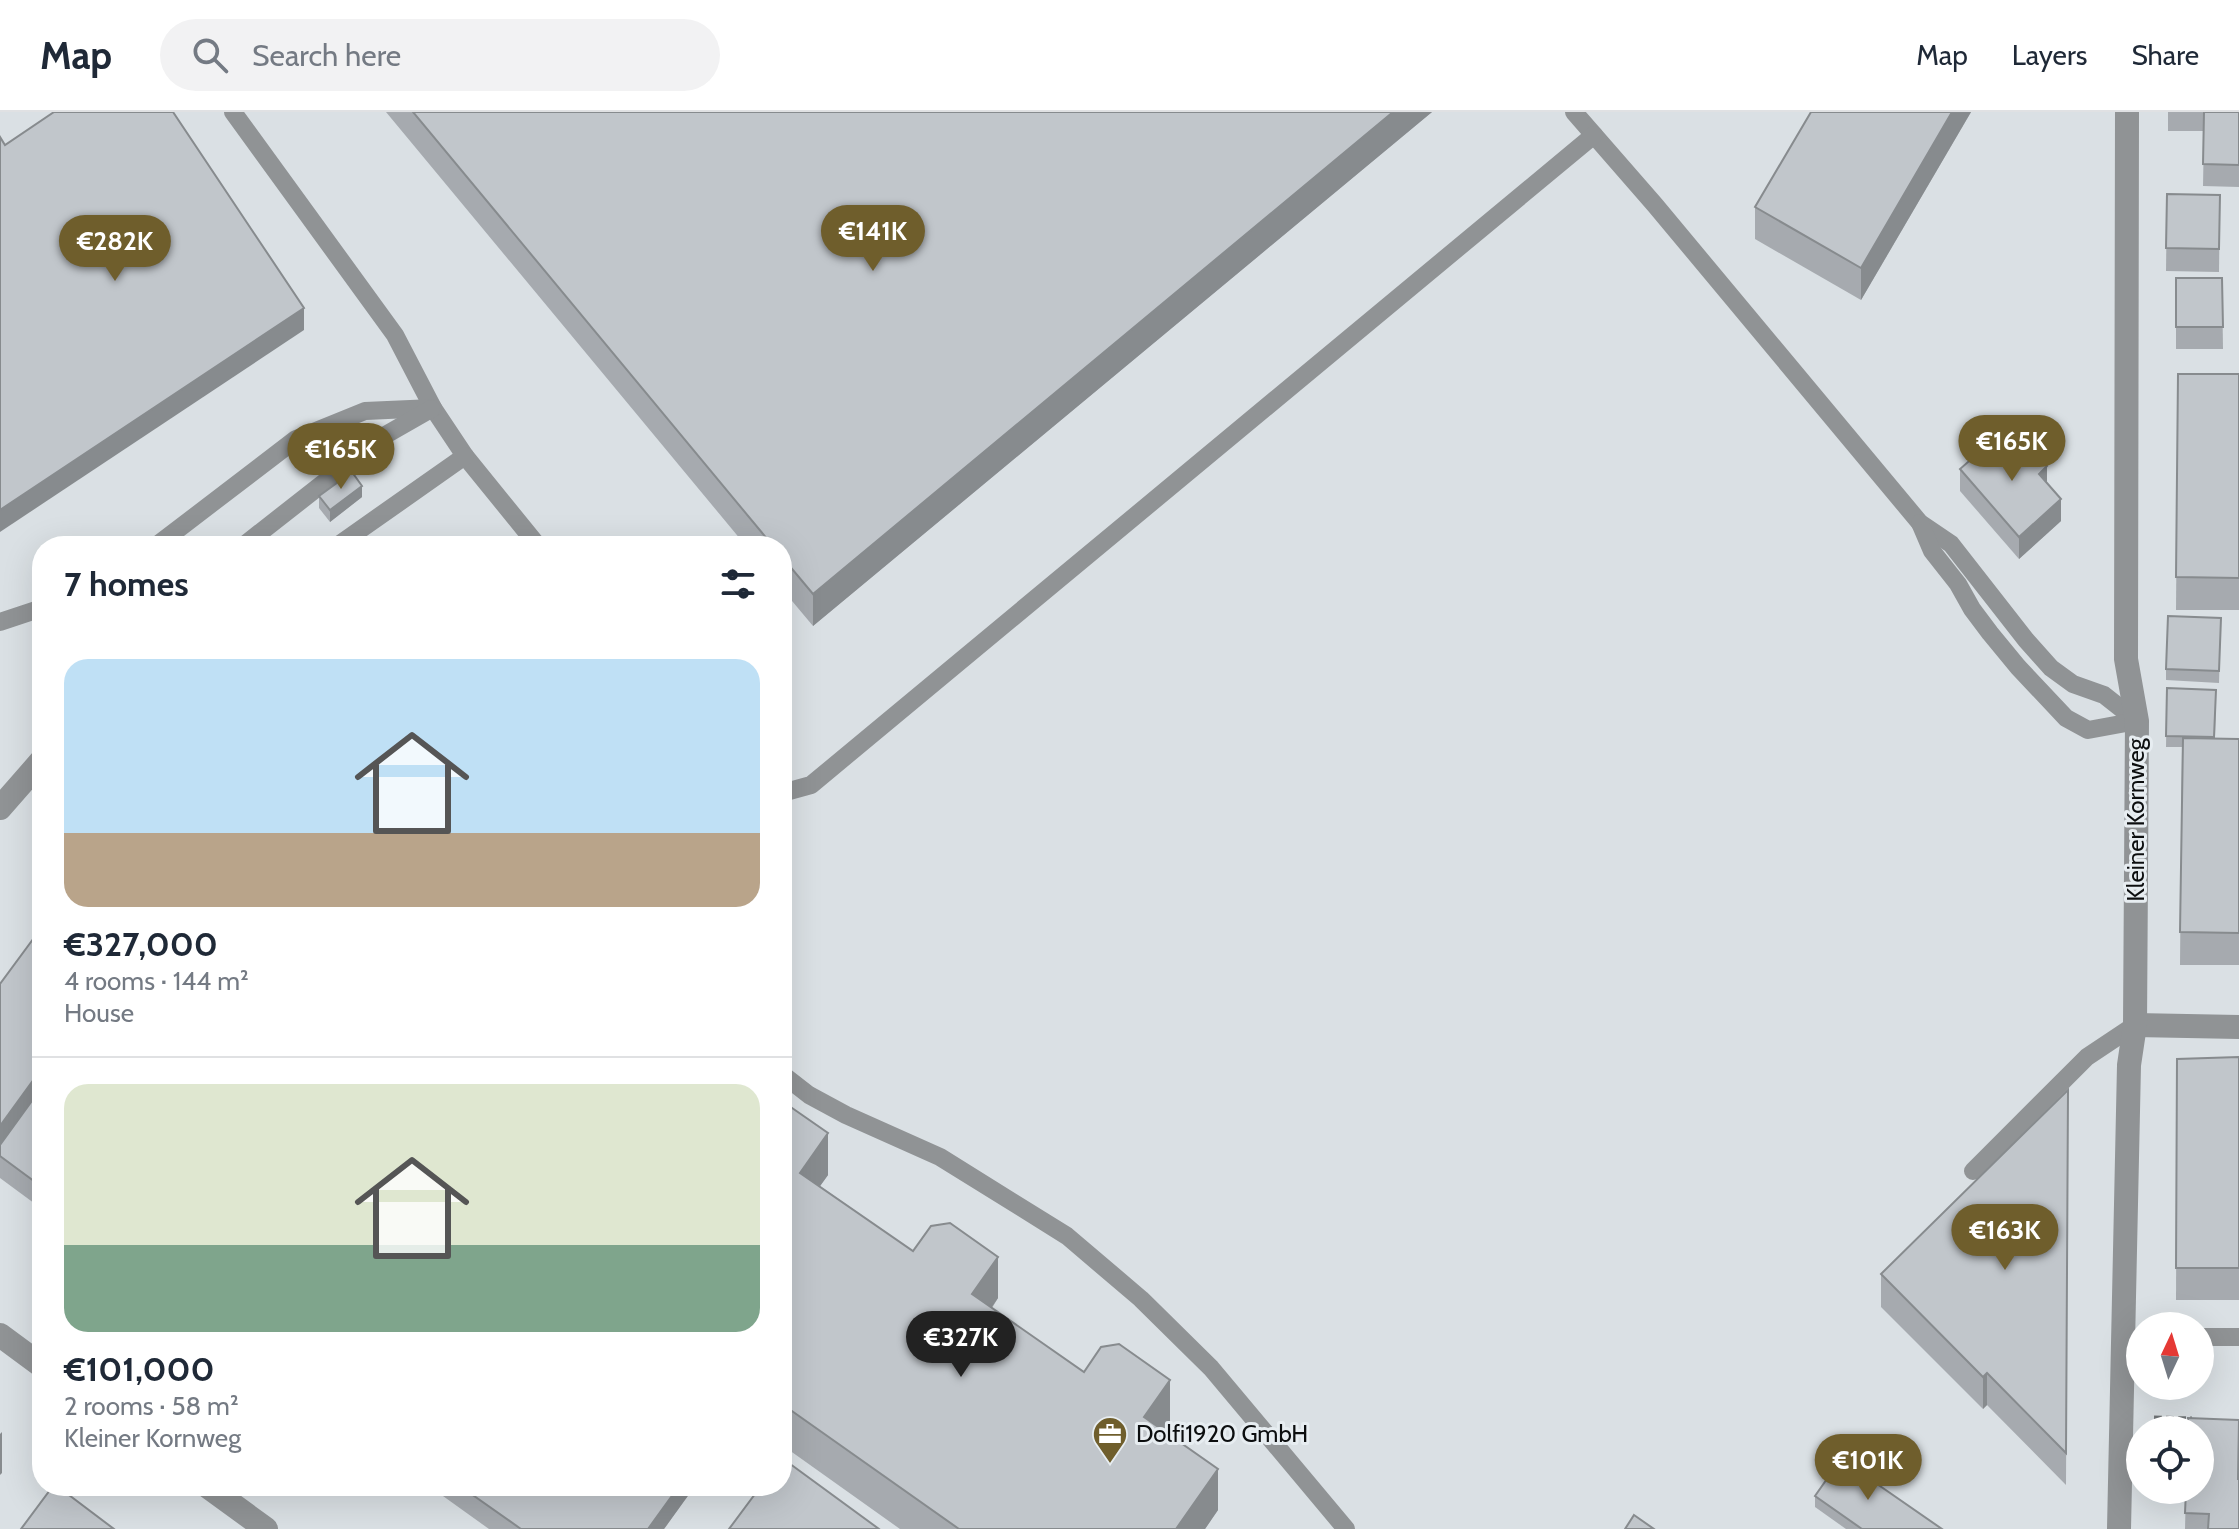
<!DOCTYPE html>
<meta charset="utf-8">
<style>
body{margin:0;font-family:Cabin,sans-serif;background:#f2f2f3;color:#1f2937;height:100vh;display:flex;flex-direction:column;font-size:30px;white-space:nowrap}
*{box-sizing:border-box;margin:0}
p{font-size:26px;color:#747a83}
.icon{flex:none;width:44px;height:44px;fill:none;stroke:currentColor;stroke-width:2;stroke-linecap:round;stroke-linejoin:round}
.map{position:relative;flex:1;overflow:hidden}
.side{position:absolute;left:32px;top:424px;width:760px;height:960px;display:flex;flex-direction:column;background:#fff;border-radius:32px;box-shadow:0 8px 32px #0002}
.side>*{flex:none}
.needle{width:52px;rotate:4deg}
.fabs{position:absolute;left:2126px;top:1200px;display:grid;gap:16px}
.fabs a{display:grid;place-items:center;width:88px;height:88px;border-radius:50%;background:#fff;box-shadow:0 8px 32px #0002;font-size:40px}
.price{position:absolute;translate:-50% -68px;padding:0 18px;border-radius:28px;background:#6f5e2c;color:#fff;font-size:26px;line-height:52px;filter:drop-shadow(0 2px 4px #0008)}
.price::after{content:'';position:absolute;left:50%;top:48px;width:24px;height:18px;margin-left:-12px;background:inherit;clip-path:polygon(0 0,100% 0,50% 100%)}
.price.current{background:#222;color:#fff}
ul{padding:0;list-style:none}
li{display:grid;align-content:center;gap:16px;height:424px;padding:0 32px}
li+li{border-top:2px solid #e0e1e3}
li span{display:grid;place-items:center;height:248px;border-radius:24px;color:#555}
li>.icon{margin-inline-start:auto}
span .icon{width:144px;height:144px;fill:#fffc;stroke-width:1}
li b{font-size:34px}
h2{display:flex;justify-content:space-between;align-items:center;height:96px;padding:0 32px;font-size:34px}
header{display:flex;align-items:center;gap:48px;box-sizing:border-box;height:112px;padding:0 40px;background:#fff;border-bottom:2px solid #e0e1e3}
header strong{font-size:38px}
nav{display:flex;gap:44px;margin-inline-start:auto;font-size:28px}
.search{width:560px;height:72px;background:#f2f2f3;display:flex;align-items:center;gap:20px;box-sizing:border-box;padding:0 28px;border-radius:44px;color:#747a83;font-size:30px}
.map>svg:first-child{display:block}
</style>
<header>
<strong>Map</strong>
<div class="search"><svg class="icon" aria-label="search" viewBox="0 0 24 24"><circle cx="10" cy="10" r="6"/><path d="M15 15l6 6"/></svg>Search here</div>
<nav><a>Map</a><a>Layers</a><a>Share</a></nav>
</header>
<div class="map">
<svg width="2239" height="1417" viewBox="0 0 2239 1417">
<rect width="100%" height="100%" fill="#dae0e4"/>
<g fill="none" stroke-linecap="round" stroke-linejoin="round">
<polyline stroke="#727678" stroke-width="5" stroke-dasharray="8 4" stroke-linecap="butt" points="2154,1306 2192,1307"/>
<g stroke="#909395" stroke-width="18">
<polyline points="233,0 395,223 433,296 465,344 538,434"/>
<polyline points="1574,0 1655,93 1920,411 1951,432 2026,528 2051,556 2073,572 2104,583 2137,609"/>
<polyline points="1920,411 1932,439 1958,472 1972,497 1990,521 2018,555 2066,606 2088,618 2137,609"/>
<polyline points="156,434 296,327 365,299 433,296"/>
<polyline points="243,434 382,325 431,297"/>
<polyline points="337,434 465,344"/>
<polyline points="0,510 42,496"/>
<polyline points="782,681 811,673 1594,23"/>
<polyline points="782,962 809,983 846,1003 940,1045 1067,1124 1141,1187 1211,1256 1346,1417"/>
<polyline points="1973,1059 2087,945 2135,913"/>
<polyline points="2200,1225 2239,1225"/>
<polyline points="2123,1226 2140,1226"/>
</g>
<g stroke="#909395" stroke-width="24">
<polyline points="0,696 42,648"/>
<polyline points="2135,913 2239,915"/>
<polyline points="0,1223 42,1254"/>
<polyline points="207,1374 266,1417"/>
<polyline points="2119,1417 2129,953 2135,913 2137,609 2126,547 2127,0"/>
</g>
</g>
<g fill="#a6aaaf">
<polygon points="386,0 1432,0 813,514 782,477 782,434 746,434"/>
<polygon points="1811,0 1971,0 1861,188 1755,127 1755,95"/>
<polygon points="2168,0 2239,0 2239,75 2203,74 2204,19 2168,19"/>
<polygon points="2167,82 2220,83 2219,160 2166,159"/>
<polygon points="2176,166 2222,166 2223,237 2176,237"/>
<polygon points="2178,262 2239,262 2239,498 2176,498"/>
<polygon points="2020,343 2047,371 2061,409 2019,447 1960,379 1960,357"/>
<polygon points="319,384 362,385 330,410 319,396"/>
<polygon points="2221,506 2219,571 2166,568 2166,557"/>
<polygon points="2167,576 2216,578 2215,626 2239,627 2239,853 2180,853 2182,635 2166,635"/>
<polygon points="42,815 42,1097 0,1066 0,872"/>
<polygon points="2239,945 2239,1188 2176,1188 2177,947"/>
<polygon points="2068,978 2066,1373 1987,1293 1983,1297 1881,1195 1881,1162"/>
<polygon points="782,989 828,1063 820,1074 913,1139 998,1186 992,1196 1084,1260 1170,1309 1163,1319 1218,1398 1205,1417 900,1417 782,1333"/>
<polygon points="2239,1308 2239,1417 2185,1417 2186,1378"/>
<polygon points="429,1374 695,1374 664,1417 489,1417"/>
<polygon points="1815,1384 1942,1417 1846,1417 1815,1395"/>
</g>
<g fill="#878b8e">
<polygon points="1393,0 1432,0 813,514 813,482"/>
<polygon points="1952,0 1971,0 1861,188 1861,156"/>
<polygon points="304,196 304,218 0,420 0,398"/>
<polygon points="2047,354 2047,376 2039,362"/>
<polygon points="362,374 362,385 330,410 330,398"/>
<polygon points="2061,387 2061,409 2019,447 2019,425"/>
<polygon points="42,956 42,997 0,1044 0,1014"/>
<polygon points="828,1021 828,1063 800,1102 800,1061"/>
<polygon points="998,1145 998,1186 972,1224 972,1182"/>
<polygon points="1987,1261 1987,1293 1983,1297 1983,1265"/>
<polygon points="1170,1268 1170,1309 1144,1347 1144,1305"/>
<polygon points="2,1320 2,1361 0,1363 0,1322"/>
<polygon points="1218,1357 1218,1398 1205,1417 1176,1417"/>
<polygon points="679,1374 695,1374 664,1417 648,1417"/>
</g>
<g fill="#c1c6cb" stroke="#878b8e" stroke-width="2">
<polygon points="54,0 173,0 304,196 0,398 0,25 5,33"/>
<polygon points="413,0 1393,0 813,482 782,445 782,434 773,434"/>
<polygon points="1811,0 1952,0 1861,156 1755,95"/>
<polygon points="2204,0 2239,0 2239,53 2203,52"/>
<polygon points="2167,82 2220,83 2219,137 2166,136"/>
<polygon points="2176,166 2222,166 2223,215 2176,215"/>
<polygon points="2178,262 2239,262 2239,466 2176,465"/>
<polygon points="2001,321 2020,343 2030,334 2047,354 2039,362 2061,387 2019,425 1960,357"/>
<polygon points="352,360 362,374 330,398 319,384"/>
<polygon points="2168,504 2221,506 2219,559 2166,557"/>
<polygon points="2167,576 2216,578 2214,625 2166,624"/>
<polygon points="2183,626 2239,627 2239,821 2180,820"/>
<polygon points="42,815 42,956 0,1014 0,872"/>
<polygon points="2239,945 2239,1156 2176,1156 2177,947"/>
<polygon points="42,975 42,1075 0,1044 0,1033"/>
<polygon points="2068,978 2066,1341 1987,1261 1983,1265 1881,1162"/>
<polygon points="782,989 828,1021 800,1061 913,1139 931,1114 950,1111 998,1145 972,1182 1084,1260 1101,1235 1119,1232 1170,1268 1144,1305 1218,1357 1176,1417 959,1417 782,1292"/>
<polygon points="2188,1306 2239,1308 2238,1367 2239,1367 2239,1417 2208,1417 2209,1402 2185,1401 2186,1378 2200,1378 2200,1318 2188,1318"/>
<polygon points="782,1346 879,1417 729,1417 761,1374 782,1374"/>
<polygon points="1841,1347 1942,1417 1862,1417 1815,1384"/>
<polygon points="53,1374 57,1374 114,1417 21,1417"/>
<polygon points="460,1374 679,1374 648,1417 521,1417"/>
<polygon points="1634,1403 1654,1417 1625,1417"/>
</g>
<defs>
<g id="office-pin" transform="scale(1.8)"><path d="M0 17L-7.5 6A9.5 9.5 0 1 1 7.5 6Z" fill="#6f5e2c" stroke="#e7edf1"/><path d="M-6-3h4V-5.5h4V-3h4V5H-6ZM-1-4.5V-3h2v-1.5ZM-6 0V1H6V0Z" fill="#fff"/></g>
</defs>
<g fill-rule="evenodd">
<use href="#office-pin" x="1110" y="1322"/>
</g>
<g text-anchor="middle" stroke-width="6" stroke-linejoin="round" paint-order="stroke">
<g font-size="24" fill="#0c0e0f" stroke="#e7edf1">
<text transform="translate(2136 708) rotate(-90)" y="8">Kleiner Kornweg</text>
</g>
<g font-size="24" fill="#0c0e0f" stroke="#e7edf1" text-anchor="start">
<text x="1136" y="1330">Dolfi1920 GmbH</text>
</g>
</g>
</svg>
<div class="fabs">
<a><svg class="needle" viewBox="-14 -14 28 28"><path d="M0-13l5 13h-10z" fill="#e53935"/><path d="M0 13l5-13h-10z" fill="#747a83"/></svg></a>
<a><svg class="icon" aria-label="locate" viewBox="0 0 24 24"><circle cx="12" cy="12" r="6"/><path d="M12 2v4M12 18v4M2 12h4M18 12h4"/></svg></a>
</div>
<b class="price" style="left:873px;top:161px">€141K</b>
<b class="price" style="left:115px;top:171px">€282K</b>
<b class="price" style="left:2012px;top:371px">€165K</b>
<b class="price" style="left:341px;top:379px">€165K</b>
<b class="price" style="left:2005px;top:1160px">€163K</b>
<b class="price current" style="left:961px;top:1267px">€327K</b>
<b class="price" style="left:1868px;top:1390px">€101K</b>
<section class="side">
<h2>7 homes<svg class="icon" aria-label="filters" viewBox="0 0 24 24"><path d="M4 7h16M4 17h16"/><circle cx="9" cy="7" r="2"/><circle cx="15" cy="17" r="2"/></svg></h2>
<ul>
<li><span style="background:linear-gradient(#bfe0f5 70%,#b9a48a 0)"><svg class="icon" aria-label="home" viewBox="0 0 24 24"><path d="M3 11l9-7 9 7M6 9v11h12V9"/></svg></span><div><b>€327,000</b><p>4 rooms · 144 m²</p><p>House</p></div></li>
<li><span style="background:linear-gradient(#dfe7d0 65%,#7fa58c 0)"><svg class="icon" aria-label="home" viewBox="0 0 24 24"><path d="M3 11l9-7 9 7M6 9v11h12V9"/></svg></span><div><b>€101,000</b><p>2 rooms · 58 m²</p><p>Kleiner Kornweg</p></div></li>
</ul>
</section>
</div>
